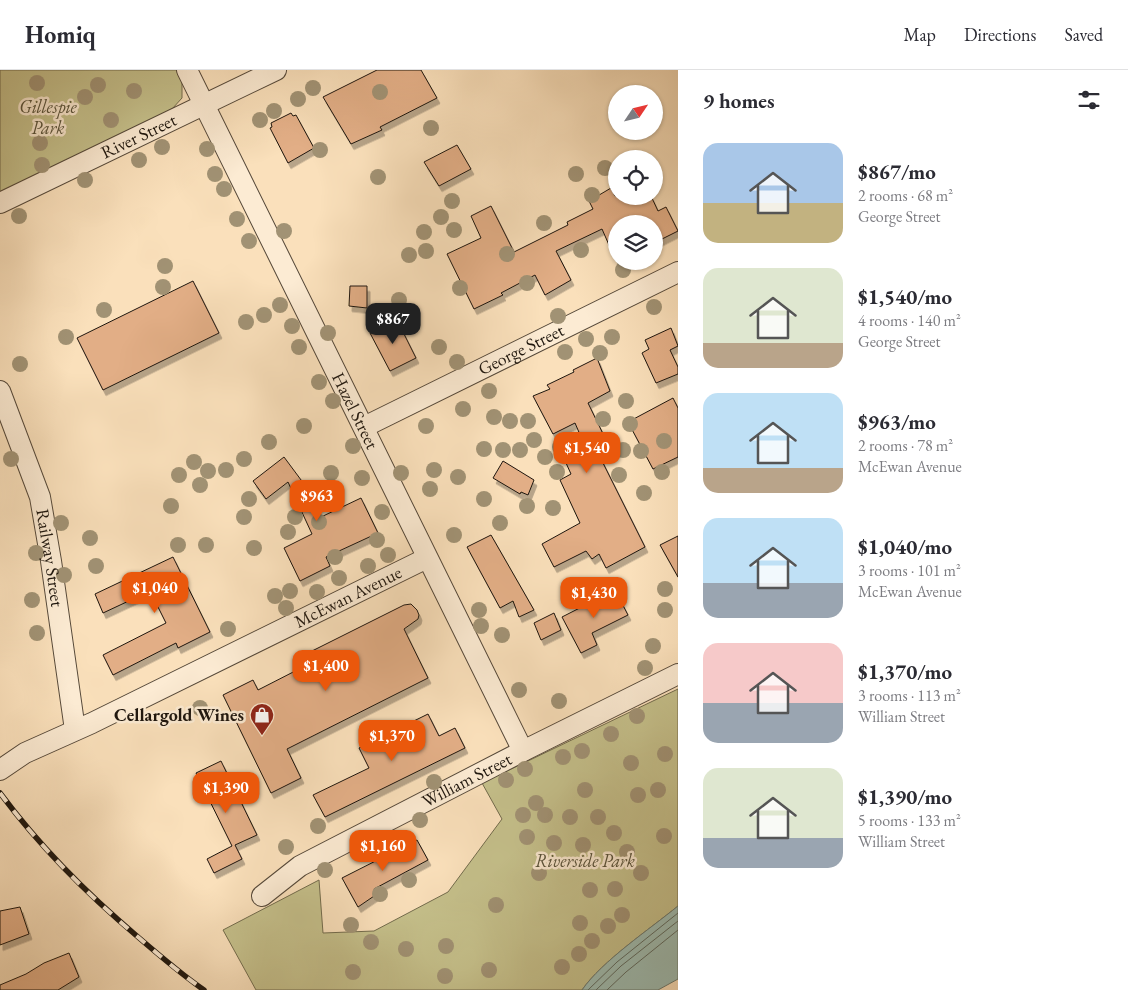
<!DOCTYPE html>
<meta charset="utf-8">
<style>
body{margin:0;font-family:"EB Garamond",serif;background:#f2f2f3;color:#2b2b33;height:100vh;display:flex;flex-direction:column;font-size:19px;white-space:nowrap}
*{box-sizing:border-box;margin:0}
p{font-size:16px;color:#7c7c81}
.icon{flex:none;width:28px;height:28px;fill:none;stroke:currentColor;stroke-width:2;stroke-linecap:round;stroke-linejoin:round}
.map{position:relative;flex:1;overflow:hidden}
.side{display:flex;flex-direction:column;background:#fff;width:450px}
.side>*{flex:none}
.needle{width:32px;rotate:55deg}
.tools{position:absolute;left:608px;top:15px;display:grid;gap:10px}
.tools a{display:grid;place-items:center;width:55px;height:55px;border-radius:50%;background:#fff;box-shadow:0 1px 4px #0004;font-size:25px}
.price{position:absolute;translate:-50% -42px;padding:0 11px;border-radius:10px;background:#ea580c;color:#fff;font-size:16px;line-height:32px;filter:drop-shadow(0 1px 2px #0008)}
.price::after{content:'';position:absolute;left:50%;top:30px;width:15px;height:11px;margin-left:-8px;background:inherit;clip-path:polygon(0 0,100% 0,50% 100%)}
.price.on{background:#222;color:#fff}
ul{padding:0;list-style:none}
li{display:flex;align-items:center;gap:15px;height:125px;padding:0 25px}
li span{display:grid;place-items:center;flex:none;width:140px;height:100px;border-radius:15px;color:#555}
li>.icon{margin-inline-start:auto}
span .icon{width:60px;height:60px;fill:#fffc;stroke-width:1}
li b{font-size:21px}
h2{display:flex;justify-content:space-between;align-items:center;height:60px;padding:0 25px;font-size:21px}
header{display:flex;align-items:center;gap:30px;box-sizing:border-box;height:70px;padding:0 25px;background:#fff;border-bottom:1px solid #e1e1e2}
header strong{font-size:24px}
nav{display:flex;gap:28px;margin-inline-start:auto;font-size:18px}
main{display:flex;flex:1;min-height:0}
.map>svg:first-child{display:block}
</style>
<header>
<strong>Homiq</strong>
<nav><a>Map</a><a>Directions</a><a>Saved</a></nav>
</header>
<main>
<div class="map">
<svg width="678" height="920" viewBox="0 0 678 920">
<defs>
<filter id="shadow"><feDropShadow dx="3" dy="5.5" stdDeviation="0" flood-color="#0004"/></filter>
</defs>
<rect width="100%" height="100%" fill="#fae0bb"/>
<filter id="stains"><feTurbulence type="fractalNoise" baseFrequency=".004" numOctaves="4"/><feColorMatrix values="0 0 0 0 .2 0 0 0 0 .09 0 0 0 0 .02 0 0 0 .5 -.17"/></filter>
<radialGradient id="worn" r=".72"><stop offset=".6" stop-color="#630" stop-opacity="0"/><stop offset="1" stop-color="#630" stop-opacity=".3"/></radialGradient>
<g fill="#c5c08b" stroke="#726b4c">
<polygon points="0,0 177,0 182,11 182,28 172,39 162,44 0,123"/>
<path d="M678 619V836C650 859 602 891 582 920H256L223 860 319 810 323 863 374 861 448 822 502 749 482 713Z"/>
</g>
<path fill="#9ebdb3" stroke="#6b7a71" d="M678 836V909L658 920H582C602 891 650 859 678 836Z"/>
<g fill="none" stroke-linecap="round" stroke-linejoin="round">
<g stroke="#5e6a60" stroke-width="1">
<polyline points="588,920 617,892 678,843"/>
<polyline points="596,920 621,896 678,851"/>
<polyline points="607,920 626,902 678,860"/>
</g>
</g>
<g fill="#e2ae86" stroke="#1e160e" filter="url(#shadow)">
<polygon points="377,0 421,0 437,28 380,57 382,60 351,74 323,27"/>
<polygon points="291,43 293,46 296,45 314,78 288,93 270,58 272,57 271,53"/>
<polygon points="457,75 471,99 439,116 424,92"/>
<polygon points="611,118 615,126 651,126 658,141 666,137 678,161 654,173 654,154 616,154 616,191 602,159 556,181 571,210 545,225 535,205 501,223 503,225 474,239 447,184 481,168 471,146 491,136 514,182 568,155 567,152 593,139 589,131"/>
<polygon points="193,211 219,263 103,320 77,268"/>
<polygon points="350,216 367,216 367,238 349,236"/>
<polygon points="396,248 416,288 390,301 370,263"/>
<polygon points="671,258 678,276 670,280 678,297 678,304 656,313 642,283 649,279 645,270"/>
<polygon points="597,288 610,321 588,333 607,372 596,379 645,477 606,498 599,484 592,489 586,481 554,497 542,474 580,453 560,410 571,404 566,393 587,381 575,353 553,364 533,326 550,319 547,315 574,302 573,300"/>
<polygon points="673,328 678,338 678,387 653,399 628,352"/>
<polygon points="284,387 310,422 321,447 361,428 378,463 326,487 330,496 300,511 284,478 312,464 288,412 266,429 253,411"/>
<polygon points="503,391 534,410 528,425 521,422 520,424 493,408"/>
<polygon points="491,465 534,540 519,547 513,531 500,538 467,477"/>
<polygon points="678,466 678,507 660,475"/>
<polygon points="173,487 210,562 178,578 176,573 113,605 103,585 166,553 150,521 103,543 95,524"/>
<polygon points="615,520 628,545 592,563 597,575 581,583 562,547"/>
<polygon points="411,534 417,540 419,545 418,549 404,559 428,608 287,679 301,708 271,723 223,625 253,610 258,620 303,597 304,585 404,535"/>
<polygon points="554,543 561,560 541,570 534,553"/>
<polygon points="428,644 439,666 455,658 465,678 325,747 313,725 369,698 359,678"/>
<polygon points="221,691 257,765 235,775 242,789 214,803 207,789 232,776 196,703"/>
<polygon points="417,770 428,790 374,819 377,824 358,837 342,808"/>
<polygon points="20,837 29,864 0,875 0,841"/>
<polygon points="69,883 79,907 58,920 0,920 0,915 26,904 44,893"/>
</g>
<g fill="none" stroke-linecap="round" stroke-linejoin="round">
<g stroke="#554839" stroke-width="22">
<g id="minor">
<path id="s1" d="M187 0 523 681"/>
<path id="s2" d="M0 133 276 0"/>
<path id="s3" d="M0 321 40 427 51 491 75 660"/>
<path id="s4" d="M364 357 678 202"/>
<path id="s5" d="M0 700 25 683 92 653 427 488"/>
<path id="s6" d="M262 826 300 796 523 681 678 604"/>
</g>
</g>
<use href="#minor" stroke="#fcebd3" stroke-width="20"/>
<g stroke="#1e160e" stroke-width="5.5">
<path id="rail" d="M0 723C40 777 87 824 138 867 160 886 181 904 204 920"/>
</g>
<use href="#rail" stroke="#fcebd3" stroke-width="4" stroke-dasharray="11" stroke-linecap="butt"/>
</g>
<g fill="#a19274">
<circle cx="37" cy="13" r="8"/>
<circle cx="98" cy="15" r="8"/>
<circle cx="313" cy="18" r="8"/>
<circle cx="134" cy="21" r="8"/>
<circle cx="380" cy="22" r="8"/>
<circle cx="85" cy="27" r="8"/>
<circle cx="298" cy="29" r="8"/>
<circle cx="274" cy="41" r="8"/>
<circle cx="111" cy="50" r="8"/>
<circle cx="260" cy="50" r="8"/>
<circle cx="431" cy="58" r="8"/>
<circle cx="40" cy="73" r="8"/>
<circle cx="162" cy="77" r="8"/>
<circle cx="207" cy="79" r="8"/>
<circle cx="320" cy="80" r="8"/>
<circle cx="139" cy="90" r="8"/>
<circle cx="42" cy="95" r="8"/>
<circle cx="605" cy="98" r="8"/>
<circle cx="215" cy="104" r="8"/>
<circle cx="576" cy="104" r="8"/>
<circle cx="378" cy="107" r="8"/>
<circle cx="85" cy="110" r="8"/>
<circle cx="224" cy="119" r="8"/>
<circle cx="592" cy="125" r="8"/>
<circle cx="452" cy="131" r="8"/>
<circle cx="19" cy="146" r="8"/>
<circle cx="441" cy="147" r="8"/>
<circle cx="237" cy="149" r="8"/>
<circle cx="544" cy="153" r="8"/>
<circle cx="454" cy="160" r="8"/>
<circle cx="284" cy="161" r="8"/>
<circle cx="424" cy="162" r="8"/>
<circle cx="249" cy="171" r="8"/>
<circle cx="581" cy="180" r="8"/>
<circle cx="426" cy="181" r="8"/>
<circle cx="507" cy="184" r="8"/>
<circle cx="409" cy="185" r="8"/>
<circle cx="165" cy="196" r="8"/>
<circle cx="623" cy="200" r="8"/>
<circle cx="527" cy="213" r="8"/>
<circle cx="163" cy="217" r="8"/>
<circle cx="460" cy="218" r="8"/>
<circle cx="399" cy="230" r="8"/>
<circle cx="280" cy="235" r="8"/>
<circle cx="654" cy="237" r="8"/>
<circle cx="104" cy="240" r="8"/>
<circle cx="264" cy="245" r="8"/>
<circle cx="558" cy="246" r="8"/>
<circle cx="246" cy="252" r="8"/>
<circle cx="292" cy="256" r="8"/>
<circle cx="328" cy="263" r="8"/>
<circle cx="66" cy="267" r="8"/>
<circle cx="612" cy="267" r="8"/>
<circle cx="586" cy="269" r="8"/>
<circle cx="299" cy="277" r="8"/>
<circle cx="439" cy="277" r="8"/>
<circle cx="565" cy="282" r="8"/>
<circle cx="600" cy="283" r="8"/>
<circle cx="457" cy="292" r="8"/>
<circle cx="20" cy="294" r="8"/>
<circle cx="319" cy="312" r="8"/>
<circle cx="489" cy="321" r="8"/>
<circle cx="333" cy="331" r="8"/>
<circle cx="626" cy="331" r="8"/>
<circle cx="463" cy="339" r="8"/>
<circle cx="494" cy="347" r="8"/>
<circle cx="603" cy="349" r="8"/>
<circle cx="510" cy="351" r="8"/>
<circle cx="528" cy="351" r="8"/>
<circle cx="630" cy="354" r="8"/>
<circle cx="304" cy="356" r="8"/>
<circle cx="426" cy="356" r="8"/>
<circle cx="534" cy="370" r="8"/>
<circle cx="664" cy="371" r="8"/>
<circle cx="269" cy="372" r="8"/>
<circle cx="353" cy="376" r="8"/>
<circle cx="560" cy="377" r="8"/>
<circle cx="484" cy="379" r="8"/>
<circle cx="503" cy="380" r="8"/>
<circle cx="520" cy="380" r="8"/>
<circle cx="623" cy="380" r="8"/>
<circle cx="641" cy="381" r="8"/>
<circle cx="545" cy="387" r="8"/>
<circle cx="11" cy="389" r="8"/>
<circle cx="244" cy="389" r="8"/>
<circle cx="194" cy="392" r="8"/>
<circle cx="226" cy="400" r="8"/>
<circle cx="434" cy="400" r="8"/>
<circle cx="208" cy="401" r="8"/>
<circle cx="557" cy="402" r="8"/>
<circle cx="662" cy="402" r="8"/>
<circle cx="331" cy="403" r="8"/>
<circle cx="401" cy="403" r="8"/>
<circle cx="179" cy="405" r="8"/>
<circle cx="619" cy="405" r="8"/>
<circle cx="458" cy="407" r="8"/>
<circle cx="362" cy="408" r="8"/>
<circle cx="200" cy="415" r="8"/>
<circle cx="430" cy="419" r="8"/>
<circle cx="644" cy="423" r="8"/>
<circle cx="249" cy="429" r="8"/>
<circle cx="484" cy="429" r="8"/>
<circle cx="171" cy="436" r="8"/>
<circle cx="527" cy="436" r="8"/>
<circle cx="553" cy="438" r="8"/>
<circle cx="382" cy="442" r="8"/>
<circle cx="244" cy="447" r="8"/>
<circle cx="295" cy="447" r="8"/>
<circle cx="319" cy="452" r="8"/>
<circle cx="61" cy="453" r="8"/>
<circle cx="500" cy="453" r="8"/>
<circle cx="288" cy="462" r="8"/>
<circle cx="454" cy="465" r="8"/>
<circle cx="90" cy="468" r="8"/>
<circle cx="377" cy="470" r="8"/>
<circle cx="178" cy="475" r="8"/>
<circle cx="206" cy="475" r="8"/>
<circle cx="254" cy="478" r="8"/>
<circle cx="36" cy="483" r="8"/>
<circle cx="388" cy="485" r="8"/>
<circle cx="335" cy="487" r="8"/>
<circle cx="96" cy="496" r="8"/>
<circle cx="368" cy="496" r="8"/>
<circle cx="64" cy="505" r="8"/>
<circle cx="339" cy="508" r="8"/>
<circle cx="665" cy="519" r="8"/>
<circle cx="290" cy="521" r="8"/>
<circle cx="317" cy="522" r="8"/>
<circle cx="275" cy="526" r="8"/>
<circle cx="32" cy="530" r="8"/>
<circle cx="286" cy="538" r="8"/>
<circle cx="479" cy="540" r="8"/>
<circle cx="665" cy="540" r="8"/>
<circle cx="481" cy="556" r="8"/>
<circle cx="228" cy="559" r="8"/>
<circle cx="37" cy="563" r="8"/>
<circle cx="502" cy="565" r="8"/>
<circle cx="653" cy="576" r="8"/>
<circle cx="645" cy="598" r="8"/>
<circle cx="519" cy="620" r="8"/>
<circle cx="559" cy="631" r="8"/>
<circle cx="200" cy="638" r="8"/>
<circle cx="637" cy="646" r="8"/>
<circle cx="611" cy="664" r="8"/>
<circle cx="582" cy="681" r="8"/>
<circle cx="665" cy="684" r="8"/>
<circle cx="563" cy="687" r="8"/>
<circle cx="631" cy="693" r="8"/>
<circle cx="525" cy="699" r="8"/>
<circle cx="506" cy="710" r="8"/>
<circle cx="434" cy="712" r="8"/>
<circle cx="585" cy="720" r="8"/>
<circle cx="658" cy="720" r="8"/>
<circle cx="638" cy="725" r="8"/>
<circle cx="536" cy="733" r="8"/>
<circle cx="523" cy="745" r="8"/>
<circle cx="545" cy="745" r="8"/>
<circle cx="570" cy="747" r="8"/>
<circle cx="598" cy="747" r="8"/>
<circle cx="420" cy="750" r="8"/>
<circle cx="318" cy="756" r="8"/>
<circle cx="614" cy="763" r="8"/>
<circle cx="664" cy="766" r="8"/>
<circle cx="527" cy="767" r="8"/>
<circle cx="554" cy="773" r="8"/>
<circle cx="583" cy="775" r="8"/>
<circle cx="286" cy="777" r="8"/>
<circle cx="627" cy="782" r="8"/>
<circle cx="363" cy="784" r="8"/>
<circle cx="325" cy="800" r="8"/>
<circle cx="539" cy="803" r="8"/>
<circle cx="641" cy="803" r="8"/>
<circle cx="409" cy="810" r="8"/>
<circle cx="615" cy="819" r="8"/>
<circle cx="590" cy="820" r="8"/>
<circle cx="380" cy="824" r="8"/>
<circle cx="496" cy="835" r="8"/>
<circle cx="622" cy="845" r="8"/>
<circle cx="580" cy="853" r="8"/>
<circle cx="351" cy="855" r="8"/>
<circle cx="608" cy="856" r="8"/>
<circle cx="592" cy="871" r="8"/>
<circle cx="371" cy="872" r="8"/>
<circle cx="446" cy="876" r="8"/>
<circle cx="406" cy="879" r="8"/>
<circle cx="579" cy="884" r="8"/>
<circle cx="562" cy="897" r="8"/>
<circle cx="489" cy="900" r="8"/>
<circle cx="353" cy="902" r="8"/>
<circle cx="445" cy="906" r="8"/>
</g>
<defs>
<g id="shop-pin" transform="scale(1.25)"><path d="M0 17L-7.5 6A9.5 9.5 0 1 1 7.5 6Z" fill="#8f2418" stroke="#fcebd3"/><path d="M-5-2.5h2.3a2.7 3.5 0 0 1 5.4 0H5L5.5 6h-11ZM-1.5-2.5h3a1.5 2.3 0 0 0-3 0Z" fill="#fff"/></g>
</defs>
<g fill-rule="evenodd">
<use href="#shop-pin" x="262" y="645"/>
</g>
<g text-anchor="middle" stroke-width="5" stroke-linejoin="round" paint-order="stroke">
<g font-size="18" font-style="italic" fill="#58523a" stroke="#fcebd3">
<text x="48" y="43">Gillespie<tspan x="48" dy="21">Park</tspan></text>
<text x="585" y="797">Riverside Park</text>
</g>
<g font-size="18" fill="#1e160e" stroke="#fcebd3">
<text dy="6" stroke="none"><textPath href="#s2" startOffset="154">River Street</textPath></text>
<text dy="6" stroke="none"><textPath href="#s4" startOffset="175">George Street</textPath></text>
<text dy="6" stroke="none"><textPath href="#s1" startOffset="380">Hazel Street</textPath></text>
<text dy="6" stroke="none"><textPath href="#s3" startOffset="175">Railway Street</textPath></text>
<text dy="6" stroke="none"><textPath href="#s5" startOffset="389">McEwan Avenue</textPath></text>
<text dy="6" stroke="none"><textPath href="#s6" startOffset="236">William Street</textPath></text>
</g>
<g font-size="18" font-weight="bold" fill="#1e160e" stroke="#fcebd3" text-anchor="end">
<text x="244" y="651">Cellargold Wines</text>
</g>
</g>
<rect width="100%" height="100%" filter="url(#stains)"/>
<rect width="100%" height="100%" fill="url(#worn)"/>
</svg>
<div class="tools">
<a><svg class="needle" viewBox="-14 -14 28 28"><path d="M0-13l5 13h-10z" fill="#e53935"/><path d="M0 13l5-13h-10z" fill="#7c7c81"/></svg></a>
<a><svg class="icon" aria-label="locate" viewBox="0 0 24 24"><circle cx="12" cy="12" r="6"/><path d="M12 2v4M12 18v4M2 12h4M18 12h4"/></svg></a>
<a><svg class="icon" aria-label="layers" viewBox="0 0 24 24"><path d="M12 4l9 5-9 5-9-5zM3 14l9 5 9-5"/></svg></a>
</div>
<b class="price on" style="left:393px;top:275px">$867</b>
<b class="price" style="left:587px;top:404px">$1,540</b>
<b class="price" style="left:317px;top:452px">$963</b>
<b class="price" style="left:155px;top:544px">$1,040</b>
<b class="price" style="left:594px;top:549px">$1,430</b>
<b class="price" style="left:326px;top:622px">$1,400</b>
<b class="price" style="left:392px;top:692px">$1,370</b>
<b class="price" style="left:226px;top:744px">$1,390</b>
<b class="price" style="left:383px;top:802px">$1,160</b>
</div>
<section class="side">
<h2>9 homes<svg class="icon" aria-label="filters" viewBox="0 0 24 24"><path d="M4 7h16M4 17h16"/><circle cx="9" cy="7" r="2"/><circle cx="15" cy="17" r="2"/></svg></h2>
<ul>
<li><span style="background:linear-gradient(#a9c7e8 60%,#c2b280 0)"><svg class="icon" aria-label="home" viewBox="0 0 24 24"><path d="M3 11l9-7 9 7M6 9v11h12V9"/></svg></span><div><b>$867/mo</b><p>2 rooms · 68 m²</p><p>George Street</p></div></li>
<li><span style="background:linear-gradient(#dfe7d0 75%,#b9a48a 0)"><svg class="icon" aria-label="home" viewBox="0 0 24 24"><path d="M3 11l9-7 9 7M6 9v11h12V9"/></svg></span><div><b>$1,540/mo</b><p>4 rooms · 140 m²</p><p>George Street</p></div></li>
<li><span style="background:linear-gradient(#bfe0f5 75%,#b9a48a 0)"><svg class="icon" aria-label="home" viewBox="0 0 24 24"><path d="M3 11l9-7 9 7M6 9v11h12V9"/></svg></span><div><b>$963/mo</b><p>2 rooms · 78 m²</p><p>McEwan Avenue</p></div></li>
<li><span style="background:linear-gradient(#bfe0f5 65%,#9aa5b1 0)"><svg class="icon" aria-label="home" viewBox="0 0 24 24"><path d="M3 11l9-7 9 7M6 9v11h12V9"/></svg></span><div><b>$1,040/mo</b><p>3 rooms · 101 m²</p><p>McEwan Avenue</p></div></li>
<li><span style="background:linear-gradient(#f6c9c9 60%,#9aa5b1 0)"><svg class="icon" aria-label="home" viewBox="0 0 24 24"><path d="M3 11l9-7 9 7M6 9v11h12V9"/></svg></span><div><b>$1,370/mo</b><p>3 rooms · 113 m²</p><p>William Street</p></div></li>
<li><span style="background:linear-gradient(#dfe7d0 70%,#9aa5b1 0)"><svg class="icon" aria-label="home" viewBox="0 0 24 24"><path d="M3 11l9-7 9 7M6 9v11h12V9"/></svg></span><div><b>$1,390/mo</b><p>5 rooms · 133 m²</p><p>William Street</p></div></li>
</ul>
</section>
</main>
